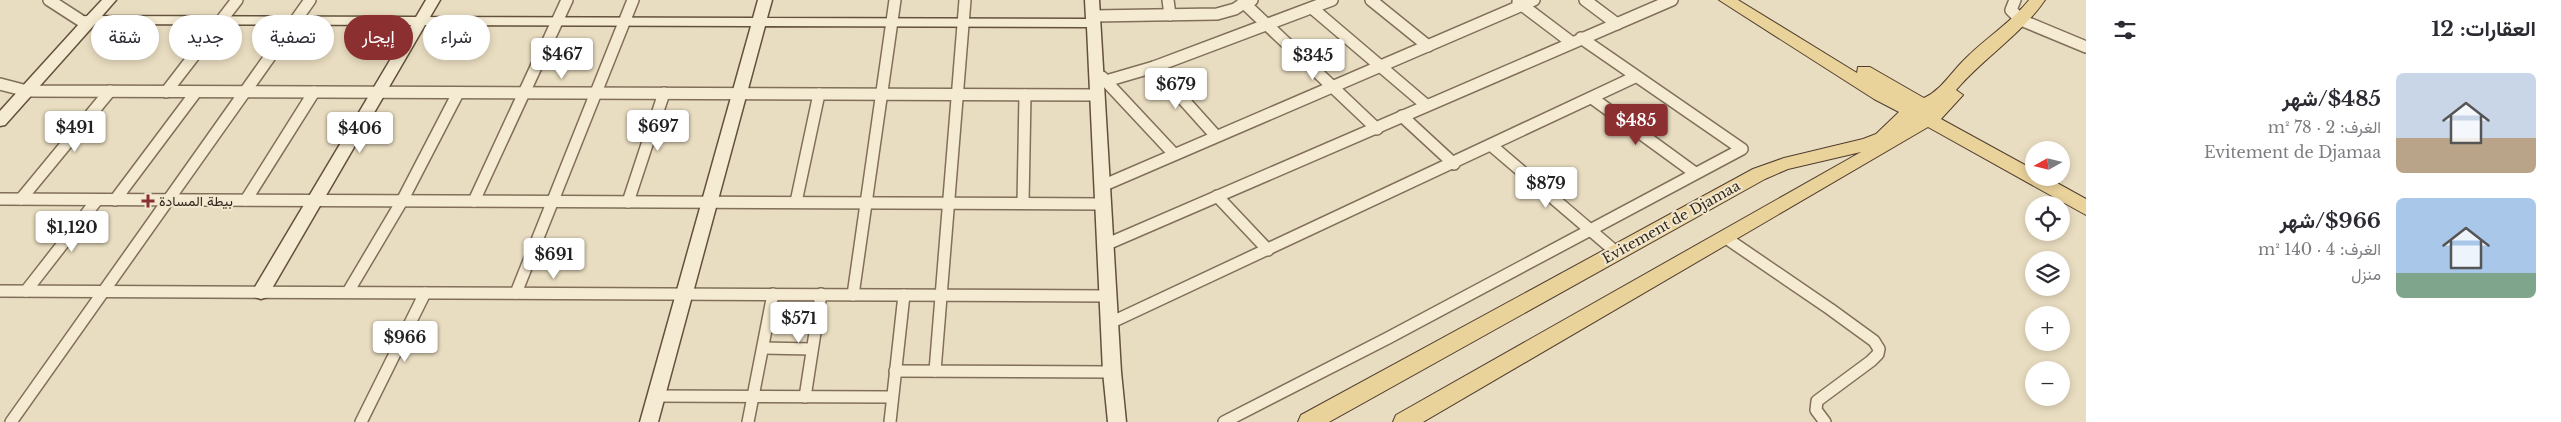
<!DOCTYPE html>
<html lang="ar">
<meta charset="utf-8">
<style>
body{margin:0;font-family:"Libre Baskerville",Vazirmatn,serif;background:#f7f7f7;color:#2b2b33;direction:rtl;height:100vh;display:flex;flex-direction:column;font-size:19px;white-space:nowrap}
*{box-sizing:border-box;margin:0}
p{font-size:16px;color:#7c7c81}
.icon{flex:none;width:28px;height:28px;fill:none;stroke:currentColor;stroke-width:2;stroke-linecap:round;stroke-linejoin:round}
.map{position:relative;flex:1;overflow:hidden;direction:ltr}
.panel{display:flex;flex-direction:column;background:#fff;width:475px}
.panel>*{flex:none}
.hud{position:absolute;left:15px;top:15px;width:475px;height:45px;direction:rtl;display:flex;gap:10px}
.needle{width:32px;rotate:262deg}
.tools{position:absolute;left:2025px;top:141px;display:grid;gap:10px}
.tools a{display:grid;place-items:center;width:45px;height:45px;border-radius:50%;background:#fff;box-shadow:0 2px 8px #0003;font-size:25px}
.price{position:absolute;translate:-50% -42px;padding:0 11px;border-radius:5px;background:#fff;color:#222;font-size:16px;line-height:32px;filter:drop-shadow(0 1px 2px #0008)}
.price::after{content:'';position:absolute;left:50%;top:30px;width:15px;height:11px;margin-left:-8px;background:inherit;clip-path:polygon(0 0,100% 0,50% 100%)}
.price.on{background:#8b2f30;color:#fff}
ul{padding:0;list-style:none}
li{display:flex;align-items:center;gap:15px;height:125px;padding:0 25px}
li span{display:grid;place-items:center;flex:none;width:140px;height:100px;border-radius:8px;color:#555}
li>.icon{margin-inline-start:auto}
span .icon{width:60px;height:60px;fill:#fffc;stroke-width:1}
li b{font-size:21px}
h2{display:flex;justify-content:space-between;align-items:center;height:60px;padding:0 25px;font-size:21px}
.chip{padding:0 18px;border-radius:22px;background:#fff;box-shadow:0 2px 8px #0003;font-size:18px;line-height:45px}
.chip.on{background:#8b2f30;color:#fff}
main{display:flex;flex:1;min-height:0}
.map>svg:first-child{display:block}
</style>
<main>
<section class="panel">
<h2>العقارات: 12<svg class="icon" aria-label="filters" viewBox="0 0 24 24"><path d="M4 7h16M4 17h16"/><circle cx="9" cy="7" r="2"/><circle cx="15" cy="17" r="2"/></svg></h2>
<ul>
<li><span style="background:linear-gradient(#c9d6e8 65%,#b9a48a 0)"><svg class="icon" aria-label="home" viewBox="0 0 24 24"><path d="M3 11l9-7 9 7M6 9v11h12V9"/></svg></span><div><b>$485/شهر</b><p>الغرف: 2 · 78 m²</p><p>Evitement de Djamaa</p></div></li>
<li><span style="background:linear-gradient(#a9c7e8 75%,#7fa58c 0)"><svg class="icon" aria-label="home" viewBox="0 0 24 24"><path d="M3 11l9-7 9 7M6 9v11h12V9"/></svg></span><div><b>$966/شهر</b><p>الغرف: 4 · 140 m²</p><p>منزل</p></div></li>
</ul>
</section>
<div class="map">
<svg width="2086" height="422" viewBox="0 0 2086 422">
<rect width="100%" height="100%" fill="#e9ddc1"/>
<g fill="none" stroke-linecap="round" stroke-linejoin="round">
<g stroke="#816f5a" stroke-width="14">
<g id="street">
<polyline points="49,0 80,20"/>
<polyline points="1168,0 1170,15"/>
<polyline points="1252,0 1244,3 1377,129"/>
<polyline points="1371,0 1428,46"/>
<polyline points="1585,0 1617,24"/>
<polyline points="2015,0 2011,10 2021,20 2086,47"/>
<polyline points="1518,2 1571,42"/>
<polyline points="1312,8 1426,105"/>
<polyline points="1093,16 1217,14 1235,9 1244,3 1243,0"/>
<polyline points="1154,67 1216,136"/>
<polyline points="1102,77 1174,154"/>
<polyline points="1106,81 1154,67 1332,0"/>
<polyline points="0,84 27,91 1097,95"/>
<polyline points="166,92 237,0"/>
<polyline points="1592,98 1695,173"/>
<polyline points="1402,116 1454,164"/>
<polyline points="1492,146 1616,252"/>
<polyline points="1102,186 1534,0"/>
<polyline points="1217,196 1268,250"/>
<polyline points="0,199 1103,204"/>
<polyline points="21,199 110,91"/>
<polyline points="115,200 196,92"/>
<polyline points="246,200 314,92"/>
<polyline points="474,201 567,0"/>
<polyline points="628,202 664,93"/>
<polyline points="796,202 819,94"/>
<polyline points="1023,203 1025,95"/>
<polyline points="1726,238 1830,309 1874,341 1879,349 1878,354 1871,361 1817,401 1816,410 1825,422"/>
<polyline points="1105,245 1672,0"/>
<polyline points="0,291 1108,296"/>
<polyline points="26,291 97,200"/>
<polyline points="348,292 402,201 458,93"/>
<polyline points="516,293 633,0"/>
<polyline points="853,295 895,0"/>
<polyline points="1110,323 1635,77"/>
<polyline points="763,348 812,349"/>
<polyline points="895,371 1112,372"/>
<polyline points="935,371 965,0"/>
<polyline points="656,396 892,397"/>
<polyline points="805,397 821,294"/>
<polyline points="11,422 310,0"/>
<polyline points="361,422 425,293"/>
<polyline points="748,422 773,294"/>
<polyline points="890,422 904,295"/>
<polyline points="1224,422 1388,338 1742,149 1581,38"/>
</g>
</g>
<g stroke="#63503d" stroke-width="3">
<polygon id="secondary" points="102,0 116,0 102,16 416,17 426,0 440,0 430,17 753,18 758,0 772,0 767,18 1086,19 1085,0 1099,0 1121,372 1126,422 1108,422 1103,372 1087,27 765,26 658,422 640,422 751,26 425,25 267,297 261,299 255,297 252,292 255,287 411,25 95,24 5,125 0,126 0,111 79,24 73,20 75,17 87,16"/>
</g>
<g stroke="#4f3d2e" stroke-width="2">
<path id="primary" d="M1719 0H1738L1857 73 1858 67H1870L1924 98C1941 90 1950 74 1963 61 1984 39 2010 24 2029 0H2045C2021 35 1983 58 1956 90L1963 95 1941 119 2034 170V178H2048L2086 199V215L1928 127 1423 422H1393L1396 415 1861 152 1788 169 1765 179 1329 422H1298L1301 415 1753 169 1784 158 1863 139 1876 134 1899 112 1874 99Z"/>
</g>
<use href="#street" stroke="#f5ebd3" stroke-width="11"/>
<use href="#secondary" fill="#f5ebd3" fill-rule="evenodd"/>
<use href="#primary" fill="#ead29b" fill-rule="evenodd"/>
</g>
<path fill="#8b2f30" stroke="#f2e8cf" stroke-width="2" d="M145.5 193.5h5v5h5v5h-5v5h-5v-5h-5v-5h5z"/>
<g text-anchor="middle" stroke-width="4" stroke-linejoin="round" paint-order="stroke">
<g font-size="14" fill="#32271d" stroke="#f2e8cf" text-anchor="start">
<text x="159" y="206">بيطة المسادة</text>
</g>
<g font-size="14" fill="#32271d" stroke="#f2e8cf">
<text transform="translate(1671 222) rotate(-29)" y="5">Evitement de Djamaa</text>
</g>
</g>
</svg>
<div class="tools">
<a><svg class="needle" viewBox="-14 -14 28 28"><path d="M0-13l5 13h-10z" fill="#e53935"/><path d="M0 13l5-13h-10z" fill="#7c7c81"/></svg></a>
<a><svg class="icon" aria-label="locate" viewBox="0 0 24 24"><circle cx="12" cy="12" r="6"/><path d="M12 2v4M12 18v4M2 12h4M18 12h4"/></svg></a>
<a><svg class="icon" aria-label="layers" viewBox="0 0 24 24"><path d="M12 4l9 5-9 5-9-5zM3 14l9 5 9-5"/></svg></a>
<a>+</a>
<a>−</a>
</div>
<b class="price" style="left:562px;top:80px">$467</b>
<b class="price" style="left:1313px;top:81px">$345</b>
<b class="price" style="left:1176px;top:110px">$679</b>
<b class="price on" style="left:1636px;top:146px">$485</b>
<b class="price" style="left:658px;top:152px">$697</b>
<b class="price" style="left:75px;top:153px">$491</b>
<b class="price" style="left:360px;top:154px">$406</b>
<b class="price" style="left:1546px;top:209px">$879</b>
<b class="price" style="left:72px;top:253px">$1,120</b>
<b class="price" style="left:554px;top:280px">$691</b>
<b class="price" style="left:799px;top:344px">$571</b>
<b class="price" style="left:405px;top:363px">$966</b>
<div class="hud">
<a class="chip">شراء</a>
<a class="chip on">إيجار</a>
<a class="chip">تصفية</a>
<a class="chip">جديد</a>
<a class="chip">شقة</a>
</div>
</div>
</main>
